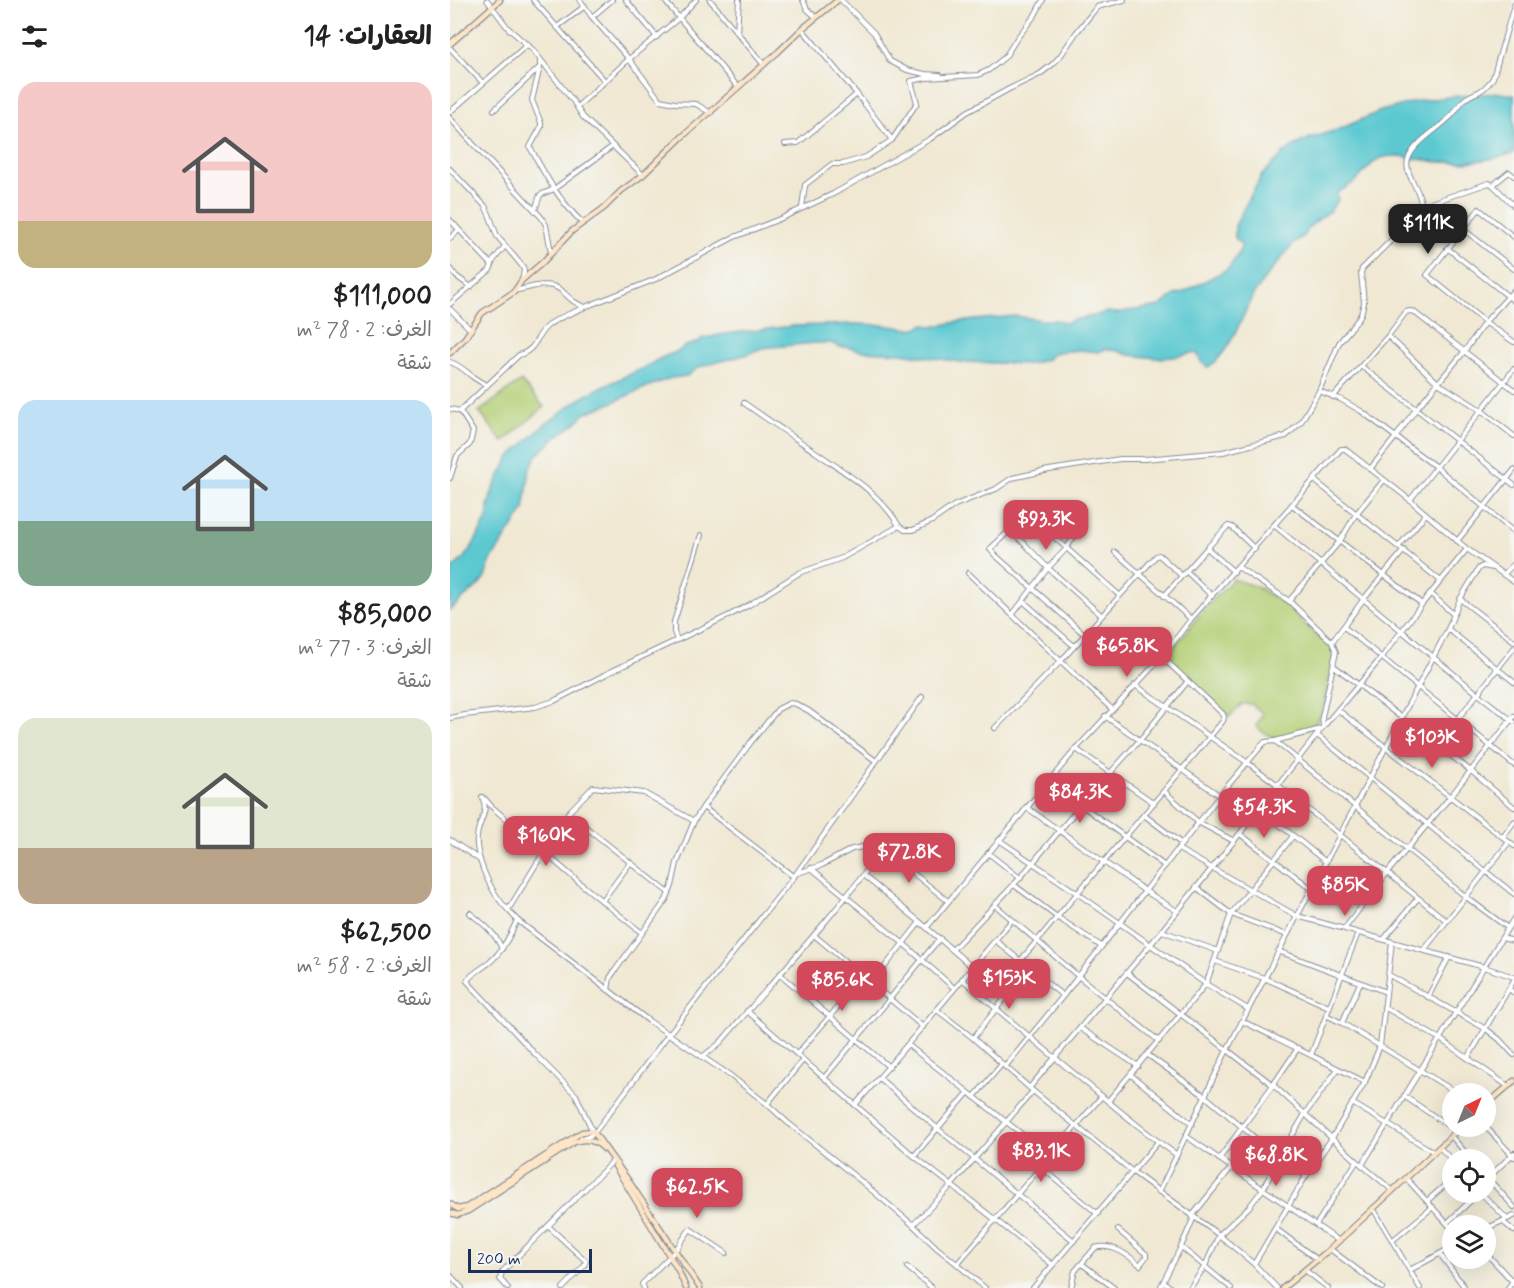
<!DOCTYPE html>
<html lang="ar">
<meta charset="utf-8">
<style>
body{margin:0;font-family:Mynerve,"Playpen Sans Arabic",sans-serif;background:#f6f6f6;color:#222;direction:rtl;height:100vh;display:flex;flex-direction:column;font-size:22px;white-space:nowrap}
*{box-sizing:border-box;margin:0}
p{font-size:20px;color:#767676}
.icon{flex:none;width:33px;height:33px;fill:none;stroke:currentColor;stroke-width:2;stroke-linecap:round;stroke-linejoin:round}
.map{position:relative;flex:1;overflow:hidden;direction:ltr}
.drawer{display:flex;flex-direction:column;background:#fff;width:450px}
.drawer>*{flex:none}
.needle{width:39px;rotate:43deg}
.tools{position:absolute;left:992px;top:1083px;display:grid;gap:12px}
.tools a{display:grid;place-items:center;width:54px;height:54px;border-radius:50%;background:#fff;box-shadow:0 6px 24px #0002;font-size:30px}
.scale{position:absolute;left:18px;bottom:15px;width:124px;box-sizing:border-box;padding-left:6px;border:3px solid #1b2f5e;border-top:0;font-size:16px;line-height:21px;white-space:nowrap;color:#1b2f5e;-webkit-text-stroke:4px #f6f6f2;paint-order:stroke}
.price{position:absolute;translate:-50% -51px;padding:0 14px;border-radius:12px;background:#d1495b;color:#fff;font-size:20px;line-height:39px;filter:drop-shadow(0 2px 3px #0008)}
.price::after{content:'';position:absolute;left:50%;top:36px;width:18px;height:14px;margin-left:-9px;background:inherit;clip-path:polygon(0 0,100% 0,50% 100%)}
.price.current{background:#222;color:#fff}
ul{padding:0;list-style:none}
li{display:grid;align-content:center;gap:12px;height:318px;padding:0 18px}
li span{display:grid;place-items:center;height:186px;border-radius:18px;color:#555}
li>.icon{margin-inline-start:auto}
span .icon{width:108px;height:108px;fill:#fffc;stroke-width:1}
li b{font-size:26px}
h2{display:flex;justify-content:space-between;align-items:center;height:72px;padding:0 18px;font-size:26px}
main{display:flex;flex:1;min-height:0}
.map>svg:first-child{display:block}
</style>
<main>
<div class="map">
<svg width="1064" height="1288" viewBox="0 0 1064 1288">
<rect width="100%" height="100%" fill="#f6f6f2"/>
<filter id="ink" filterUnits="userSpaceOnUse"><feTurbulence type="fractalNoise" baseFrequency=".0167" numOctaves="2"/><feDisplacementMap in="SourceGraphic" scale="12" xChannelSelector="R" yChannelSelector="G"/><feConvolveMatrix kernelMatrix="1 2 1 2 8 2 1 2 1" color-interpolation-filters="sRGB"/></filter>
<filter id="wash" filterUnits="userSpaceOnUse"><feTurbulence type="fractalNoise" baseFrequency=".008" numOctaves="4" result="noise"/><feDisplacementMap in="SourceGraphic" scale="24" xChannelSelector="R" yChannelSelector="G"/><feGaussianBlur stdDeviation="1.35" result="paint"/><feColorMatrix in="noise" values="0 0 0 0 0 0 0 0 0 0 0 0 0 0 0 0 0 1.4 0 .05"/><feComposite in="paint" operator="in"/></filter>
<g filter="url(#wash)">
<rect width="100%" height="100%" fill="#f0e8d2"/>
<g fill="#b4cf75" stroke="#687f6a" stroke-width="1.5">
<polygon points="71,381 94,407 53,442 29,412"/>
<path d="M783 579 807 587 840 607 855 625 882 649 884 656C880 672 875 719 861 727 856 730 849 731 844 733 825 740 820 739 806 726L812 716V713L802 704H792L779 717 716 657 755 608Z"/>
</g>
<path fill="#5cc9d1" stroke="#3c7c98" stroke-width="1.5" d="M1050 93 1064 95V153C1040 161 1015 163 990 162 972 161 947 152 931 158 920 163 915 172 907 180 901 185 894 189 887 193L888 200 880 211 859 227 855 235 844 243 812 282 808 289 804 293C793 314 779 356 758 367L751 362 748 354 741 353 723 357 707 358 678 355 668 351 655 349 649 352 630 350 606 352 597 359 580 364 510 362 451 353 412 351 397 347H390L381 343H365L312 348 295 355 249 367 237 376 221 378 199 386 161 403 136 413 123 425 105 438 88 454 80 468 74 510 41 560 35 577 29 585 0 610V570L12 560 22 547 38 517V506L43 489 60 457 92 427 125 402 146 390 193 368 211 358 229 351 235 346 249 342 251 339 274 334 343 326 404 324 433 325 461 329 470 327 474 324 483 327 506 322 565 316 592 320H607L616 323 623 320 644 316 657 312 666 313 710 306 725 295 734 292 778 269 785 259 792 246 785 238V226L793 210 812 175 834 153 844 146 858 139 890 129 931 111 968 101 1006 96Z"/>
</g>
<g filter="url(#ink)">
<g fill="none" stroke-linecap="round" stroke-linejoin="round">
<g stroke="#868c98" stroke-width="6">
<g id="street">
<polyline points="37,0 58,28 83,50 123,101 133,117 193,175"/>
<polyline points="83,0 155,81"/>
<polyline points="130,0 142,17 179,59 210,100 225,103 246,104 261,113"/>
<polyline points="176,0 207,37"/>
<polyline points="214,0 288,87"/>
<polyline points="260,0 314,65"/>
<polyline points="353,0 357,9 366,17"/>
<polyline points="391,0 424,33 440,61 457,70 475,74 490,75"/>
<polyline points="142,17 162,0"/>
<polyline points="107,27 135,6"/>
<polyline points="352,29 407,94 442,140"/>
<polyline points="287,32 289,0"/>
<polyline points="0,48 33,83"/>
<path d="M90 60V67L82 100 91 123V127L80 147C95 175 109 201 133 223"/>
<polyline points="127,107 179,59 229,18 246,0"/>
<polyline points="44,110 89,68"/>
<polyline points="0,112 78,44"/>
<polyline points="0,118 24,145 92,218 96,225 101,252"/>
<polyline points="335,144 348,143 407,94"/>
<polyline points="0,169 35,206 39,214 47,236 73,267 74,271 72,280"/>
<polyline points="1043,185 1064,206"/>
<polyline points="972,206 1039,183 1043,185 1059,172 1064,176"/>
<polyline points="352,208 355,185 382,164 393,164 416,157 442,140 467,103 461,81 476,78 528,75 539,70 555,57 567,38 585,15 593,0"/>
<polyline points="85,210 90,195 104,189 163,146"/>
<polyline points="0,220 42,265"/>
<polyline points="1013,229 1064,269"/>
<polyline points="1064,237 1029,209 977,275 1035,322 1064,342"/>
<polyline points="0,238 9,230"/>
<polyline points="997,248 1064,301"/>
<polyline points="0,268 6,276 21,287"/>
<path d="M64 291C79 288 98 280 111 290 121 299 122 302 135 307L206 279 282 238 332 218 383 194 480 139 517 112 559 89 590 74 603 64 611 55 626 33 647 7 674 0"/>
<polyline points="0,304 40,270 43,261 55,246"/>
<polyline points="0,309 21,330"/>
<polyline points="938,336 988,383 1031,410 1064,436"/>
<path d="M0 362C10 365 15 371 23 377 27 380 32 383 37 385"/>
<polyline points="911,366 1064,485"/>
<polyline points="869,391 890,399 911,411 986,467 1064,532"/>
<polyline points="883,397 938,336 956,312 960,311 964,312 1064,390"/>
<path d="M294 403C318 420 342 436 367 453 397 474 430 493 449 526"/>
<path d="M0 409 10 411 69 355C85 351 86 337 96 327 105 318 123 313 135 307"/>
<polyline points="920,469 945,438 966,409 1014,352 1035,322 1064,290"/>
<polyline points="0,478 7,456 20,444 23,431 10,411"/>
<polyline points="864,480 991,581"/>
<polyline points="960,500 1064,369"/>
<polyline points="842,505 972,604"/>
<polyline points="585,520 669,595"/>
<polyline points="825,526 1028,694 1064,722"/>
<polyline points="1007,541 1064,470"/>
<polyline points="949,546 976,514"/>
<polyline points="757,548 784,572"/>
<polyline points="665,552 741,619"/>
<polyline points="788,567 839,601 882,642"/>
<polyline points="736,571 762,596"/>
<path d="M518 573C566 618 613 664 662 709"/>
<polyline points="1054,574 1064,564"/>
<polyline points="980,593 1003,614"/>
<polyline points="714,596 757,548 778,526 782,527 805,549"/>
<polyline points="1010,599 1064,641"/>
<polyline points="573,601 624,646"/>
<polyline points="839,601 890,541 906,514 934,480"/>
<polyline points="563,614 598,568 616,549 629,529"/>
<polyline points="894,627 1064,765"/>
<polyline points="998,629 1064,682"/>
<polyline points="634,634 544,554 540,549 559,531 562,531 598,568 651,615"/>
<polyline points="227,640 224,632 224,622 251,535"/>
<polyline points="884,666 1021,771 1064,807"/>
<polyline points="685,685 798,763 828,785 997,921"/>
<polyline points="888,710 1064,846"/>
<polyline points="655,716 802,818"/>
<path d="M0 718 15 715 85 707 104 701 162 671 278 616 299 605 349 573 392 558 449 526 455 530H463L482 521 505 505 546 489 562 478 599 470 670 459H695L773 452 836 436 851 422 869 391 889 343 906 322 911 314 914 303 911 273 912 269 970 212C976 193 953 176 958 160 963 142 991 128 1003 114 1007 109 1010 104 1014 100 1019 95 1025 94 1030 91 1036 88 1039 83 1043 78L1064 5"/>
<polyline points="873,726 872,717 886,652 882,642 913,600 954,550"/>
<polyline points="545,728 610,662 706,556 709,555 732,576"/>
<polyline points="867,735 1064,894"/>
<polyline points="825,741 1016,897 1058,928"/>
<polyline points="987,745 1064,648"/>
<polyline points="626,749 704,803"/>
<polyline points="598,781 715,866"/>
<polyline points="714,791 748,822 784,841"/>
<path d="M32 797C40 812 28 821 27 837 25 856 39 887 51 902 56 908 62 914 67 920L199 1021 281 1076 317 1104 337 1122 412 1182 463 1225 487 1248 507 1264"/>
<polyline points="35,799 42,807 131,884 192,933"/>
<polyline points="253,807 344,877"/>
<polyline points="576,807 695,891 727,911"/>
<polyline points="810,809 876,862"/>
<polyline points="118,813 219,893"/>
<polyline points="694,815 732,844"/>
<polyline points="790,834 862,889"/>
<polyline points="1053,837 1064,822"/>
<polyline points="0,840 30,860"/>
<polyline points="549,840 627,893 756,984 798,1009"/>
<polyline points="728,849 847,916 1034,967 1064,977"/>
<polyline points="538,853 570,878"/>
<polyline points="874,866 916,900"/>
<polyline points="361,868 454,944 504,988"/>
<polyline points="348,873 372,865 402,849 418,846 433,849 498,901"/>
<polyline points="414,876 470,922 522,967"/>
<polyline points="564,885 607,917 651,946"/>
<polyline points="746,887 781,914 837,935"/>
<polyline points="152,901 180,863"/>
<polyline points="545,905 628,976 709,1041"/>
<polyline points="58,910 118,813 143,787 194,793 244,821"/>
<path d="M20 913C33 924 45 932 52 949"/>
<path d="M67 920C61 934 53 951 40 962 33 968 22 973 17 981L85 1054 126 1095 142 1130"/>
<polyline points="477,927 626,749 712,657 741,619 891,449 895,449 960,500 1017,549 1064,582"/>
<polyline points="895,928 937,873 1000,797 1064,716"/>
<polyline points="712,931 768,951"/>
<polyline points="364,935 473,1027"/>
<polyline points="1052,938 1064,941"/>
<polyline points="934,939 968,898"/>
<polyline points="545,940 613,996"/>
<polyline points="503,949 570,878 631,805 690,740 738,681"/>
<polyline points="974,950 1059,842"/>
<polyline points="828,951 936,992"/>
<polyline points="570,961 773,721 774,717 773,714 712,657"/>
<polyline points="765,961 814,978 879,1007"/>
<polyline points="677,973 823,1085 907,1161 942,1190"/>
<polyline points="330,974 439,1067"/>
<polyline points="939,975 1036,1029 1049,1039 1064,1055"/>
<path d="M512 979C552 1014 594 1049 636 1083 666 1108 695 1133 727 1155"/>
<polyline points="422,983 470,922"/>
<polyline points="1059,989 1064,993"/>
<polyline points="158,990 160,978 164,972 216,900 222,886 227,863 244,821 253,807 301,742 328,709 340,703 346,704 359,711 426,761"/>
<polyline points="978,997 999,957"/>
<polyline points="934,1007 990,1039 1058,1086"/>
<polyline points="487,1010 523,1038 583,1091 683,1172 769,1235 804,1264 827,1288"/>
<polyline points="297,1011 464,1156 603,1265"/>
<polyline points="876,1015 892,1023 1009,1094"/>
<polyline points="792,1021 915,1082"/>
<polyline points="892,1023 910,983"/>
<polyline points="630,1028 688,1066"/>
<polyline points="523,1038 579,968"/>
<polyline points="458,1045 600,1156"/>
<polyline points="347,1054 414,977"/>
<polyline points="698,1055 755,1096 829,1158 856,1176"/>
<polyline points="861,1055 908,933"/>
<path d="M252 1057 270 1043C325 979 383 917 433 849"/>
<polyline points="1018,1058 1064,980"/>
<polyline points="555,1067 613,996 770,795 813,744 815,742 825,741 871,729"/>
<polyline points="681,1075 742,1124"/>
<polyline points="374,1078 490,938"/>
<polyline points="429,1078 487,1128 624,1241"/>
<polyline points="580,1087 701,944 784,841 873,727 932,657 972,604 1017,549"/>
<polyline points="954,1096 1006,1131"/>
<polyline points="524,1097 552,1064"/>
<polyline points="658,1101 756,984 781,914 843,836"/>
<polyline points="902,1103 984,1152"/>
<polyline points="317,1104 353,1060"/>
<path d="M405 1105C459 1044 510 982 562 920"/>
<polyline points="1035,1126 1064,1157"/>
<polyline points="736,1136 889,1241"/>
<polyline points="1001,1136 1022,1160"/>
<polyline points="131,1139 140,1136 145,1132 218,1035 346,874 472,697"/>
<polyline points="989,1147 1002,1160"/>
<polyline points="464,1156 518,1093"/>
<polyline points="769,1159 823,1085 848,1048"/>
<polyline points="912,1165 1064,918"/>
<polyline points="591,1167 648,1214"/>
<polyline points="1035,1175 1064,1207"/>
<polyline points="956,1178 1002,1229"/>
<polyline points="1038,1178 1064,1153"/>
<polyline points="709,1192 777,1050 998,629 1010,599 1029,568 1033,566 1043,568"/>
<polyline points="1030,1192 1057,1219"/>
<polyline points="977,1201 1002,1179"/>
<polyline points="923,1208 970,1288"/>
<polyline points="742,1216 781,1168"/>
<polyline points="1052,1221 1064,1231"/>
<polyline points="997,1223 1030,1192"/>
<polyline points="463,1225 501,1186 583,1091"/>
<polyline points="866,1225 907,1161"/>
<polyline points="98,1226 136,1261 134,1266 113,1288"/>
<polyline points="826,1229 868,1260"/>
<polyline points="1035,1229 1064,1216"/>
<polyline points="943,1240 983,1207"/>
<polyline points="731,1247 781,1288"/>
<polyline points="880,1249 932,1288"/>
<polyline points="1035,1252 1064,1283"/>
<polyline points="990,1254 1015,1288"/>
<polyline points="632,1264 664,1288"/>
<polyline points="804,1264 856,1176 882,1138 915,1082 930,1046 942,942"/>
<polyline points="457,1267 482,1288"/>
<polyline points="855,1270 878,1288"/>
<polyline points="960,1270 1002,1247"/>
<polyline points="0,1275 12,1288"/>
<polyline points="714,1282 721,1288"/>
<polyline points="58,1288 50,1279 52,1272 164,1160"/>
<polyline points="194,1288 192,1284 225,1251 240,1229 276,1253"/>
<polyline points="535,1288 507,1264 652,1096"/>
<polyline points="583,1288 708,1142"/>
<path d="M621 1288 625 1271 645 1248C662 1243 678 1255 690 1265L696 1257V1254L668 1230"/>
<polyline points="710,1288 731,1247 744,1217"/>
<polyline points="740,1288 755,1266 769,1235 799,1207 813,1189 829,1158 855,1114 888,1069"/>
<polyline points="1058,1288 1063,1281"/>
</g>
</g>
<g stroke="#868c98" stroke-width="7">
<g id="secondary">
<polyline points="0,44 50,0"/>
<polyline points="0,353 15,338 32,313 64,292 72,280 93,262 122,231 154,208 171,191 193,175 232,137 328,52 352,29 388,0"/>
<polyline points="1035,1106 1064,1081"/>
<polyline points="165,1166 228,1270 236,1288"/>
<polyline points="0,1204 8,1209 17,1207 132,1132 143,1131 178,1180 250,1288"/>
<path d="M0 1213 8 1215 18 1211 124 1142C136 1138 145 1140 154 1149"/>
<polyline points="833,1288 880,1249 1012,1126"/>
</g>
</g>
<use href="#street" stroke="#fff" stroke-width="4"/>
<use href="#secondary" stroke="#fde5c5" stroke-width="4.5"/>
</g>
</g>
</svg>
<div class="tools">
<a><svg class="needle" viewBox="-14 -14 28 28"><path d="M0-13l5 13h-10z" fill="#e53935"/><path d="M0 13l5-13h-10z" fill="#767676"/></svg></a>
<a><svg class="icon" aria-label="locate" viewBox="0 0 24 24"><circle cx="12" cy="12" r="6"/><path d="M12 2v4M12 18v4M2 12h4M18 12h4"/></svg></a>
<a><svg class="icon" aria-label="layers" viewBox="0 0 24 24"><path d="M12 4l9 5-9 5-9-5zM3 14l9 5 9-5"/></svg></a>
</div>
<div class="scale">200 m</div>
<b class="price current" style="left:978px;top:255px">$111K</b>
<b class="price" style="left:596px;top:551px">$93.3K</b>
<b class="price" style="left:677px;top:678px">$65.8K</b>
<b class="price" style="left:982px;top:769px">$103K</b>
<b class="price" style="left:630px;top:824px">$84.3K</b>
<b class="price" style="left:814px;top:839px">$54.3K</b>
<b class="price" style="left:96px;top:867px">$160K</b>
<b class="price" style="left:459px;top:884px">$72.8K</b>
<b class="price" style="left:895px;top:917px">$85K</b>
<b class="price" style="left:559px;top:1010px">$153K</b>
<b class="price" style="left:392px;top:1012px">$85.6K</b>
<b class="price" style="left:591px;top:1183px">$83.1K</b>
<b class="price" style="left:826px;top:1187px">$68.8K</b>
<b class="price" style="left:247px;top:1219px">$62.5K</b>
</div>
<section class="drawer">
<h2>العقارات: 14<svg class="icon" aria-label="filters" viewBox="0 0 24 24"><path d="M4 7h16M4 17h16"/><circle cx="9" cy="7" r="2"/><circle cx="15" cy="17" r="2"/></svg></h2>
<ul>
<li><span style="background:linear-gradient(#f6c9c9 75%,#c2b280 0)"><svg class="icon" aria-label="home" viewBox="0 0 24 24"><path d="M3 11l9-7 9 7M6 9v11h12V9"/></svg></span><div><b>$111,000</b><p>الغرف: 2 · 78 m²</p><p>شقة</p></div></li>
<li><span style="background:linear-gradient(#bfe0f5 65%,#7fa58c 0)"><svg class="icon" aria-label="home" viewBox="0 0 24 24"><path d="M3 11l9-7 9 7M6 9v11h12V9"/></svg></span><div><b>$85,000</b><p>الغرف: 3 · 77 m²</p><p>شقة</p></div></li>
<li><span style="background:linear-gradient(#dfe7d0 70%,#b9a48a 0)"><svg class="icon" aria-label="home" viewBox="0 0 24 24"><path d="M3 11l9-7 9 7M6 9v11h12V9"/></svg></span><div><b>$62,500</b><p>الغرف: 2 · 58 m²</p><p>شقة</p></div></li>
</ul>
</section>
</main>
